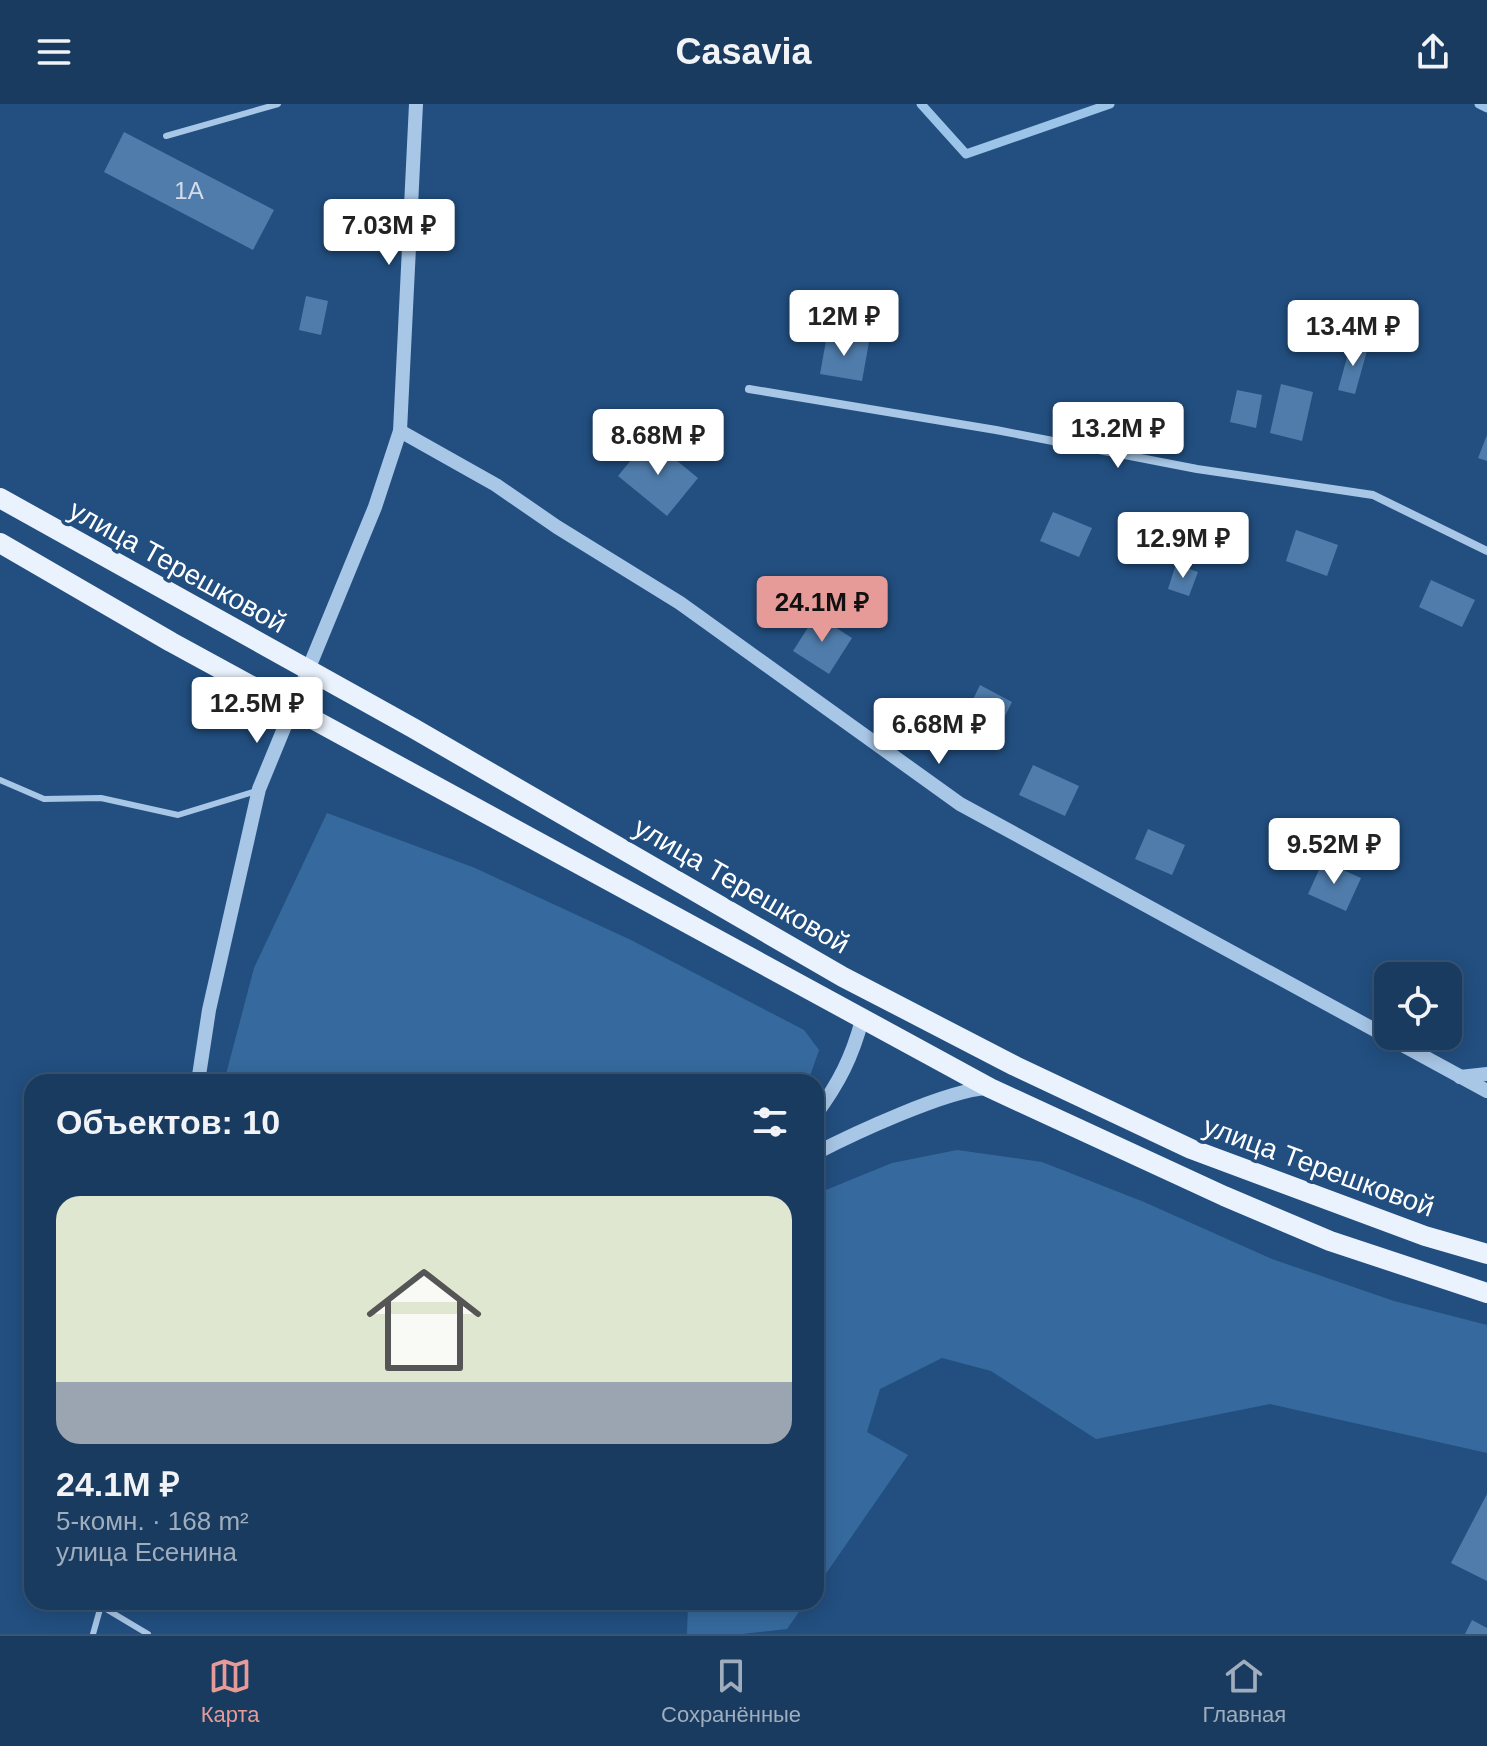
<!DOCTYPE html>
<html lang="ru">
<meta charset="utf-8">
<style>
body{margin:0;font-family:Arial,sans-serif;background:#274669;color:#f1f3f6;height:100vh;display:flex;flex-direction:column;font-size:30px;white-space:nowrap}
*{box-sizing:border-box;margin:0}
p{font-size:26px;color:#9fadbd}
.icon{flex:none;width:44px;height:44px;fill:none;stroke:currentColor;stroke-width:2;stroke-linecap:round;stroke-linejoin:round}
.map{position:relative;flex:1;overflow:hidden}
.drawer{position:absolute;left:24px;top:970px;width:800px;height:536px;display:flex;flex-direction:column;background:#1a3b60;border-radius:24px;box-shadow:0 4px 20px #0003,0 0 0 2px #385575}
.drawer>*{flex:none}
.controls{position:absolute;left:1374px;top:858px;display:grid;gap:16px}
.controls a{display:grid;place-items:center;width:88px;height:88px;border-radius:16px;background:#1a3b60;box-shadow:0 4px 20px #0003,0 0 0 2px #385575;font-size:40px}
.price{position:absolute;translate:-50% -68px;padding:0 18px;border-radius:8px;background:#fff;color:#222;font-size:26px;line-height:52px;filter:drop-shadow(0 2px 4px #0008)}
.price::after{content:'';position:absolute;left:50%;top:48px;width:24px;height:18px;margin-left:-12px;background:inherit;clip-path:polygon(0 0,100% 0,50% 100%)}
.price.on{background:#e69b98;color:#111}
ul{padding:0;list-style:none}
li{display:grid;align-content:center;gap:16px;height:424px;padding:0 32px}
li+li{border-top:2px solid #385575}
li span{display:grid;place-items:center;height:248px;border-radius:24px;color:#555}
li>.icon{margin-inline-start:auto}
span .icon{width:144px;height:144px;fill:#fffc;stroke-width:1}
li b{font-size:34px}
h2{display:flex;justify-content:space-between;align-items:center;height:96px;padding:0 32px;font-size:34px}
header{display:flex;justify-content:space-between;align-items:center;height:104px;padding:0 32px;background:#1a3b60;font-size:36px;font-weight:700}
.tabs{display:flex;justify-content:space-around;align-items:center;height:112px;border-top:2px solid #385575;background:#1a3b60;font-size:22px;color:#9fadbd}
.tabs a{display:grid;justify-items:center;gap:4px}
.tabs .on{color:#e69b98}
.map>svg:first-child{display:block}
</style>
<header><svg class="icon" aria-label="menu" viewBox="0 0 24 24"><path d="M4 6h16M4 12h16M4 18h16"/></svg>Casavia<svg class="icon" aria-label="share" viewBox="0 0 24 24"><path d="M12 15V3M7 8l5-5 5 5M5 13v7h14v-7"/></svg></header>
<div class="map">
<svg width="1487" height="1530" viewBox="0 0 1487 1530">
<rect width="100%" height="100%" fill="#224f80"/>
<g fill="#366a9e">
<polygon points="327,709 475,764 631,836 804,926 819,946 808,978 224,978 254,864"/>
<polygon points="957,1046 1042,1058 1144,1098 1272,1155 1394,1197 1487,1221 1487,1349 1270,1300 1096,1335 991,1267 942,1254 880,1285 867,1328 908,1351 816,1484 816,1090 892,1059"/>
<polygon points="688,1498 806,1498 787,1525 742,1530 687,1530"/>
</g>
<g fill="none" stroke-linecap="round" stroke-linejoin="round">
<g stroke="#9cc3e8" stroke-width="9">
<polyline points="921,0 966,50 1110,0"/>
<polyline points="1479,0 1487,4"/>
</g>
</g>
<g fill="#4f7cab">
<polygon points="124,28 274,106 253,146 104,68"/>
<polygon points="306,192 328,197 321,231 299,226"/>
<polygon points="827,231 869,238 862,277 820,270"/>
<polygon points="1351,239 1368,243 1355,290 1338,286"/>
<polygon points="1281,280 1313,288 1302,337 1270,329"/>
<polygon points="1237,286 1262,291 1256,324 1230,318"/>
<polygon points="1487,331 1487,357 1478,354"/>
<polygon points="649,334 698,374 667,412 618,372"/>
<polygon points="1053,408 1092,424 1079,453 1040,437"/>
<polygon points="1296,426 1338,441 1327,472 1286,457"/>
<polygon points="1176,460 1198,468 1189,492 1168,485"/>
<polygon points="1431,476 1475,496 1462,523 1419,503"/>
<polygon points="816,511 852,534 829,570 793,547"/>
<polygon points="980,581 1012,598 998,626 966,610"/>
<polygon points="1033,661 1079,682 1065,712 1019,691"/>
<polygon points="1148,725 1185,741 1172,771 1135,755"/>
<polygon points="1323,757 1361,774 1346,807 1308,790"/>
<polygon points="1487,1390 1487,1477 1451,1459"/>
<polygon points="1472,1516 1487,1524 1487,1530 1465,1530"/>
</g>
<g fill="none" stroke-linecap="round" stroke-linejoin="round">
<g stroke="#a8c7e7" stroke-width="6">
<polyline points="166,32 278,0"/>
<polyline points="0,676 44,695 101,694 178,711 256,687"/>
<polyline points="101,1502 148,1530"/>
<polyline points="93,1530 102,1498"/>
</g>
<polyline stroke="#a8c7e7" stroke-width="8" points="749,285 996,326 1197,365 1373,391 1487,447"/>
<g stroke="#a8c7e7" stroke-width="14">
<polyline points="400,327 496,381 557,423 680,499 960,700 1487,987"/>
<polyline points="1460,973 1487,970"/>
<polyline points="198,978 209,906 259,685 375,403 400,327 416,0"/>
<path d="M816 1010C839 979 852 953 862 916"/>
<path d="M816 1049C853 1030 947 986 987 984"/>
</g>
<g stroke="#eaf2fd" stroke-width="20">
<polyline points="0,394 413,624 843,873 1015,962 1191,1045 1425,1132 1487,1150"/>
<polyline points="0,439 171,538 990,984 1224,1092 1330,1137 1487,1189"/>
</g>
</g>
<g text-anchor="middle" stroke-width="7" stroke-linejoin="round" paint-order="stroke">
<g font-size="24" fill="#d3deea">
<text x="189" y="95">1А</text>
</g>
<g font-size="28" fill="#fff" stroke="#224f80">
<text transform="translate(178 462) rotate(29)" y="10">улица Терешковой</text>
<text transform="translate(742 781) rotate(30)" y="10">улица Терешковой</text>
<text transform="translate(1319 1062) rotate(20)" y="10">улица Терешковой</text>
</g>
</g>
</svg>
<div class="controls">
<a><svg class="icon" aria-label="locate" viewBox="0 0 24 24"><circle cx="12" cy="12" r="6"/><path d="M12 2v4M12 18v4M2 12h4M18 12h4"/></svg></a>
</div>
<b class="price" style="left:389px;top:163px">7.03M ₽</b>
<b class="price" style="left:844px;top:254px">12M ₽</b>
<b class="price" style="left:1353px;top:264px">13.4M ₽</b>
<b class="price" style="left:1118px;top:366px">13.2M ₽</b>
<b class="price" style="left:658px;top:373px">8.68M ₽</b>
<b class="price" style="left:1183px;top:476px">12.9M ₽</b>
<b class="price on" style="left:822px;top:540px">24.1M ₽</b>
<b class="price" style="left:257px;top:641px">12.5M ₽</b>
<b class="price" style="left:939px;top:662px">6.68M ₽</b>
<b class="price" style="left:1334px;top:782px">9.52M ₽</b>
<section class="drawer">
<h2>Объектов: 10<svg class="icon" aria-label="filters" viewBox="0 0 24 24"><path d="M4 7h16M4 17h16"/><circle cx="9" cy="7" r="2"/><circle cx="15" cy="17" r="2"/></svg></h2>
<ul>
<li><span style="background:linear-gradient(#dfe7d0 75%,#9aa5b1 0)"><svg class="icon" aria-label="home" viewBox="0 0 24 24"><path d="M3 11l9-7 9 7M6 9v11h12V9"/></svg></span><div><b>24.1M ₽</b><p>5-комн. · 168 m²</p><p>улица Есенина</p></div></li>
</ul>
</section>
</div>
<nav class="tabs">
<a class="on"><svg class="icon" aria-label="map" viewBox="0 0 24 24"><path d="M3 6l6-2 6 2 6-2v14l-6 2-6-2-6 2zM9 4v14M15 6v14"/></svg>Карта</a>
<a><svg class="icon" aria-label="saved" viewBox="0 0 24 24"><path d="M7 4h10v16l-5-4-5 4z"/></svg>Сохранённые</a>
<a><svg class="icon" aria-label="home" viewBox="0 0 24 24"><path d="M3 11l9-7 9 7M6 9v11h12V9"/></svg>Главная</a>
</nav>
